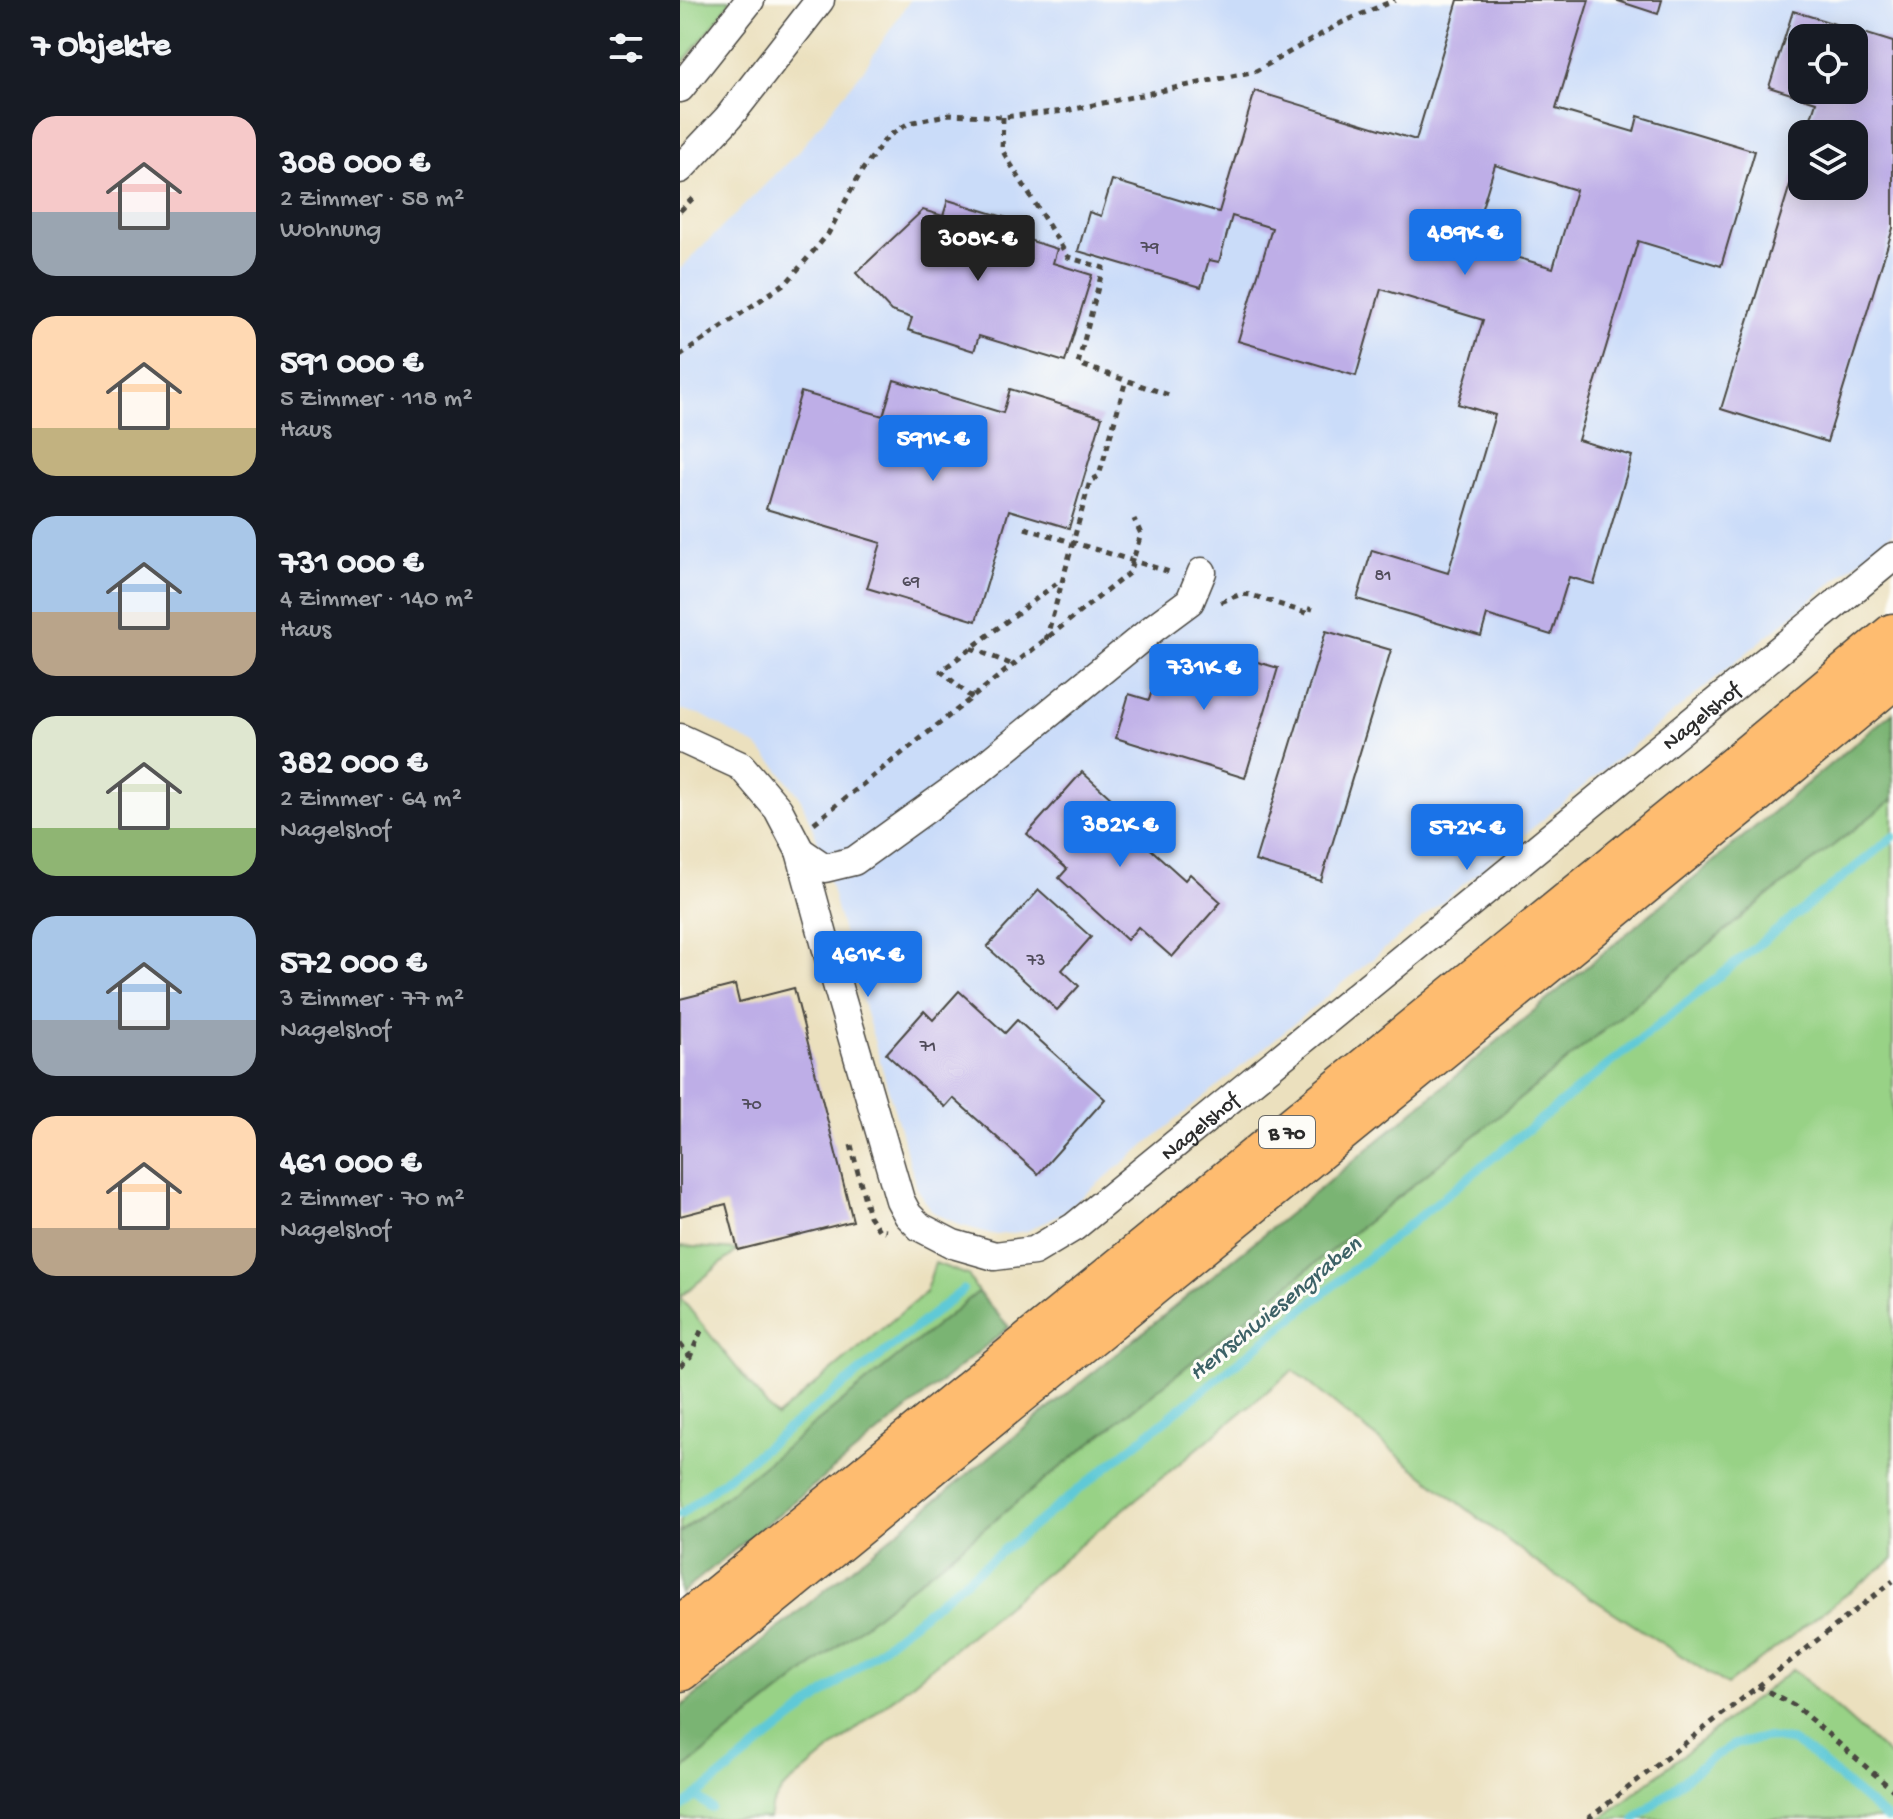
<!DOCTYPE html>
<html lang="de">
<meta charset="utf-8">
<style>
body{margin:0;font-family:"Gochi Hand",sans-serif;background:#20242c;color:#f1f3f6;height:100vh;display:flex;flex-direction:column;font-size:30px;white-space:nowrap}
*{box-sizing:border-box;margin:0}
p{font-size:26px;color:#9ea1a6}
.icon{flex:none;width:44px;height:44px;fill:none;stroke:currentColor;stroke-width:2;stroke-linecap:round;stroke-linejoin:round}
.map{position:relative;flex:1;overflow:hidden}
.side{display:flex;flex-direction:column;background:#171b24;width:680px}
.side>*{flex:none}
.buttons{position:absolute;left:1108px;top:24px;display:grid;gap:16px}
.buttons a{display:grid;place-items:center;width:80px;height:80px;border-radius:16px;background:#171b24;box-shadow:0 4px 20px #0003;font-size:40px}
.price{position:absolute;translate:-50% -68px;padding:0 18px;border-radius:8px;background:#1a73e8;color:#fff;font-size:26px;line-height:52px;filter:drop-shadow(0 2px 4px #0008)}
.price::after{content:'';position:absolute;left:50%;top:48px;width:24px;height:18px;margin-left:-12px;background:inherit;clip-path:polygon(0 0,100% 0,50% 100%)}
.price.active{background:#222;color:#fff}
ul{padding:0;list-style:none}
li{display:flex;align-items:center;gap:24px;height:200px;padding:0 32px}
li span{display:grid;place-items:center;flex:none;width:224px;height:160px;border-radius:24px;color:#555}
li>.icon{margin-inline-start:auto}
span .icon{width:96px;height:96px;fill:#fffc;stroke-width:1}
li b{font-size:34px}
h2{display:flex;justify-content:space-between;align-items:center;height:96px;padding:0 32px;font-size:34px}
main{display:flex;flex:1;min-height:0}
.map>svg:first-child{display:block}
</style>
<main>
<section class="side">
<h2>7 Objekte<svg class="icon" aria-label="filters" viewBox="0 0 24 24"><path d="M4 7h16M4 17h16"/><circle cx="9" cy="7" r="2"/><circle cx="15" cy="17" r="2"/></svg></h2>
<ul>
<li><span style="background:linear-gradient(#f6c9c9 60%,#9aa5b1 0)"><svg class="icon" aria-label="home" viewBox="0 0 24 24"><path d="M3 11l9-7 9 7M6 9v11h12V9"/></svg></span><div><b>308 000 €</b><p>2 Zimmer · 58 m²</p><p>Wohnung</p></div></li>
<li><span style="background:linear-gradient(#ffd9b3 70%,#c2b280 0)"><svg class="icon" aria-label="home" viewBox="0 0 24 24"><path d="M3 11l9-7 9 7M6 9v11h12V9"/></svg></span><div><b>591 000 €</b><p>5 Zimmer · 118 m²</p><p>Haus</p></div></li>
<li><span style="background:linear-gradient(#a9c7e8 60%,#b9a48a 0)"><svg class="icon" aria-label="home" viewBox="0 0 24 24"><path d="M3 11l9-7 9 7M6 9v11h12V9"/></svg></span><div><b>731 000 €</b><p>4 Zimmer · 140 m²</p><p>Haus</p></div></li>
<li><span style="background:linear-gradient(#dfe7d0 70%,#8fb573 0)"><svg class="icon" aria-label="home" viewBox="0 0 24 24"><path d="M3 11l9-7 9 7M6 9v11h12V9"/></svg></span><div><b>382 000 €</b><p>2 Zimmer · 64 m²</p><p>Nagelshof</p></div></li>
<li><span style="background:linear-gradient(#a9c7e8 65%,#9aa5b1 0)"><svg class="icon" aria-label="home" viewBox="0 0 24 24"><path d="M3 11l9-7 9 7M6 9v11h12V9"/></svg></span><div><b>572 000 €</b><p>3 Zimmer · 77 m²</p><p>Nagelshof</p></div></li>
<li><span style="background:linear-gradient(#ffd9b3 70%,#b9a48a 0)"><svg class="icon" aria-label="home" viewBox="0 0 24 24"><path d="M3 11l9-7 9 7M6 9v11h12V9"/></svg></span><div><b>461 000 €</b><p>2 Zimmer · 70 m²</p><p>Nagelshof</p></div></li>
</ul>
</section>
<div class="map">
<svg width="1213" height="1819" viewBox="0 0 1213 1819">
<rect width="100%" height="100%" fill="#fdfcf7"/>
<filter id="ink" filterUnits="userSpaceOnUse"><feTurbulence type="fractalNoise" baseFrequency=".0125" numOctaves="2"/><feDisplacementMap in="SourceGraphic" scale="16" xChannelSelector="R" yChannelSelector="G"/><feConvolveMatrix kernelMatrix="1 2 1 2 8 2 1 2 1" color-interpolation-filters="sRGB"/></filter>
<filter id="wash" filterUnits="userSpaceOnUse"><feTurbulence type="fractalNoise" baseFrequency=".006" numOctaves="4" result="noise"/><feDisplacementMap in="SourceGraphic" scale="32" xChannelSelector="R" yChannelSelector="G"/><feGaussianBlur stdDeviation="1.8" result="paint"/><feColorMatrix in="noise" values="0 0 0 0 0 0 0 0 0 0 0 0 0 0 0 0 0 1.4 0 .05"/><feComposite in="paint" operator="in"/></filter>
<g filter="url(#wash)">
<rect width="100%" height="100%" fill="#ebe0be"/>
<path fill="#cadcf9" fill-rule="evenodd" d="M230 0H1213V533L382 1213 347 1231 316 1235 280 1225 253 1212 238 1191 168 951 139 844 120 797 96 766 76 746 22 715 0 709V269L118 152 184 69ZM1122 38H1174V90H1122ZM1122 134H1174V186H1122Z"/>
<g fill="#98d286" stroke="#627e58" stroke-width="2">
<polygon points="0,0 51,0 32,27 0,66"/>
<polygon points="1213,799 1213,1559 1047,1685 860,1565 731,1466 613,1370 102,1790 91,1808 89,1819 0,1819 0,1772 803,1129 1079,903"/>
<polygon points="0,1246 58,1250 0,1297"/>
<polygon points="255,1263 288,1275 298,1292 0,1533 0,1297 96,1417 245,1293"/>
<polygon points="1113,1669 1213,1759 1213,1819 921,1819"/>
</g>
<g fill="#7ab473" stroke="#52704f" stroke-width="2">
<polygon points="1213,712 1213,799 1079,903 803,1129 0,1772 0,1708 653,1178"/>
<polygon points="298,1292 329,1327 0,1594 0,1533"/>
</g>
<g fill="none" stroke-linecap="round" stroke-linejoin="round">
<g stroke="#5ec9d7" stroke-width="9">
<polyline points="0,1515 283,1290"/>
<polyline points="16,1796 31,1808"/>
<polyline points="0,1809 1213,837"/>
<polyline points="955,1819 1026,1762 1053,1745 1085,1737 1112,1741 1133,1755 1207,1819"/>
</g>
</g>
<g id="blocks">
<g fill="#beaee7" fill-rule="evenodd">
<path d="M778 0H909L876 109 954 132 958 116 1075 151 1041 266 958 241 898 440 952 456 914 584 889 577 871 635 807 615 801 636 677 599 692 550 768 573 815 415 778 404 803 320 701 289 676 376 558 341 592 228 552 216 539 262 529 260 521 287 398 251 409 212 421 216 432 180 539 212 575 91 736 140ZM815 165 896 190 873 268 791 244Z"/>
<polygon points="935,0 982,0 978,14"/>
<path d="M1113 11 1213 42V228L1147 442 1041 409 1121 149 1122 186H1174V134H1126L1136 102 1089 87ZM1122 38H1174V90H1122Z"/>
<polygon points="268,200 330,219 326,233 377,249 373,263 412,275 385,362 299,336 294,351 228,330 232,318 211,311 176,273 243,210 263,216"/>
<polygon points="214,380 323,413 330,389 422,417 389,528 329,510 296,621 187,588 201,543 86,509 121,392 203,416"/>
<polygon points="646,631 711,650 641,881 575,861"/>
<polygon points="523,646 598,668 565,778 436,738 449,694 469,700 476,678 492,683 500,660 517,665"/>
<polygon points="402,772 443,809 436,818 505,880 510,874 541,902 492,957 458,927 447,940 379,878 387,869 347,834"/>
<polygon points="359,890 411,937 382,970 399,986 377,1010 307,947"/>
<polygon points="55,985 59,1002 114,988 173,1221 58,1250 46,1204 0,1216 0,999"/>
<polygon points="279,991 325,1033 337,1020 425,1099 358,1174 273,1098 265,1107 206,1054 244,1011 253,1020"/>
</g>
</g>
</g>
<g filter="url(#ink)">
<use href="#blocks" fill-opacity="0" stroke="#484641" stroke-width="2"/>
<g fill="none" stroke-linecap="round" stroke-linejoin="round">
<g stroke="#484641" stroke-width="31">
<g id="minor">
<polyline points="0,88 70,0"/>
<polyline points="0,169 48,118 140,0"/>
<path id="s1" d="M0 738 61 766 98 809 120 851 149 957 220 1200 228 1215 240 1227 273 1244 315 1256 354 1251 394 1227 1213 557"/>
<polyline points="120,851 145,868 174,861 296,773 475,627 510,601 522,572"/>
</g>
</g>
<g stroke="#484641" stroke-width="45">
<g id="highway">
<polyline points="0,1628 1055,767 1213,635"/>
<polyline points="0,1670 1078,790 1213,678"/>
</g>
</g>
<g stroke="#484641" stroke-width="5" stroke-dasharray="6 6" stroke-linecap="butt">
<polyline points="323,117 322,150 388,257 423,268 398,364 489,395"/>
<polyline points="0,211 16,195"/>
<polyline points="0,356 108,281 148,234 181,172 207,137 229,123 270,114 323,117 385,111 576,71 663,22 715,0"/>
<polyline points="345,528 493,573"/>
<polyline points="541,602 561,594 571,595 629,614 631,607"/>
<polyline points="366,640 410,481 419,476 446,380"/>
<polyline points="291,648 333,665"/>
<polyline points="292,698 261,671 381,580"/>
<polyline points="134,823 449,573 461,534 454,519"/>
<polyline points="171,1145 189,1216 199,1230 206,1231"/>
<polyline points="0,1344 10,1357"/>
<polyline points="0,1366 10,1357 23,1326"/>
<polyline points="1078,1686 1114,1705 1213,1790"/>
<polyline points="908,1819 1213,1581"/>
</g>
<use href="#minor" stroke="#fff" stroke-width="28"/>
<use href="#highway" stroke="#febc70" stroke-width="42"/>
</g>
</g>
<g text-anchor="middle" stroke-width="6" stroke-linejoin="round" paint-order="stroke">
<g font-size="18" fill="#504c5a">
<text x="470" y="252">79</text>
<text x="703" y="580">81</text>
<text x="231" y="586">69</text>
<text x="356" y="965">73</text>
<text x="248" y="1051">71</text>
<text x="72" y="1109">70</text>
</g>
<rect fill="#fdfcf7" stroke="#6a6a68" stroke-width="2" x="579" y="1116" width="56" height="32" rx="6"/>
<g font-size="20" font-weight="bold" fill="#2b2b2b">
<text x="607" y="1139">B 70</text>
</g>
<g font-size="22" fill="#2b2b2b" stroke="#fdfcf7">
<text dy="8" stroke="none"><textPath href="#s1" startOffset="1544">Nagelshof</textPath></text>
<text dy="8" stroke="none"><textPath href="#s1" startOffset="896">Nagelshof</textPath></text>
</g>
<g font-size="24" font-style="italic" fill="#3d6267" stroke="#fdfcf7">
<text transform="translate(594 1307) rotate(-39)" y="8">Herrschwiesengraben</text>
</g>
</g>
</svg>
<div class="buttons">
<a><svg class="icon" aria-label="locate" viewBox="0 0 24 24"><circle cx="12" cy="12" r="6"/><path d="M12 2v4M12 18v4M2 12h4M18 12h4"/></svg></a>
<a><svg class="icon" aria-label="layers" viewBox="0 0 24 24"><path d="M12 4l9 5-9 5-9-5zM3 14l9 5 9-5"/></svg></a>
</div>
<b class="price" style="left:785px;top:277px">489K €</b>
<b class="price active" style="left:298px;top:283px">308K €</b>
<b class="price" style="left:253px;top:483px">591K €</b>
<b class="price" style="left:524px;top:712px">731K €</b>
<b class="price" style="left:440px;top:869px">382K €</b>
<b class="price" style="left:787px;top:872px">572K €</b>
<b class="price" style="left:188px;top:999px">461K €</b>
</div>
</main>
